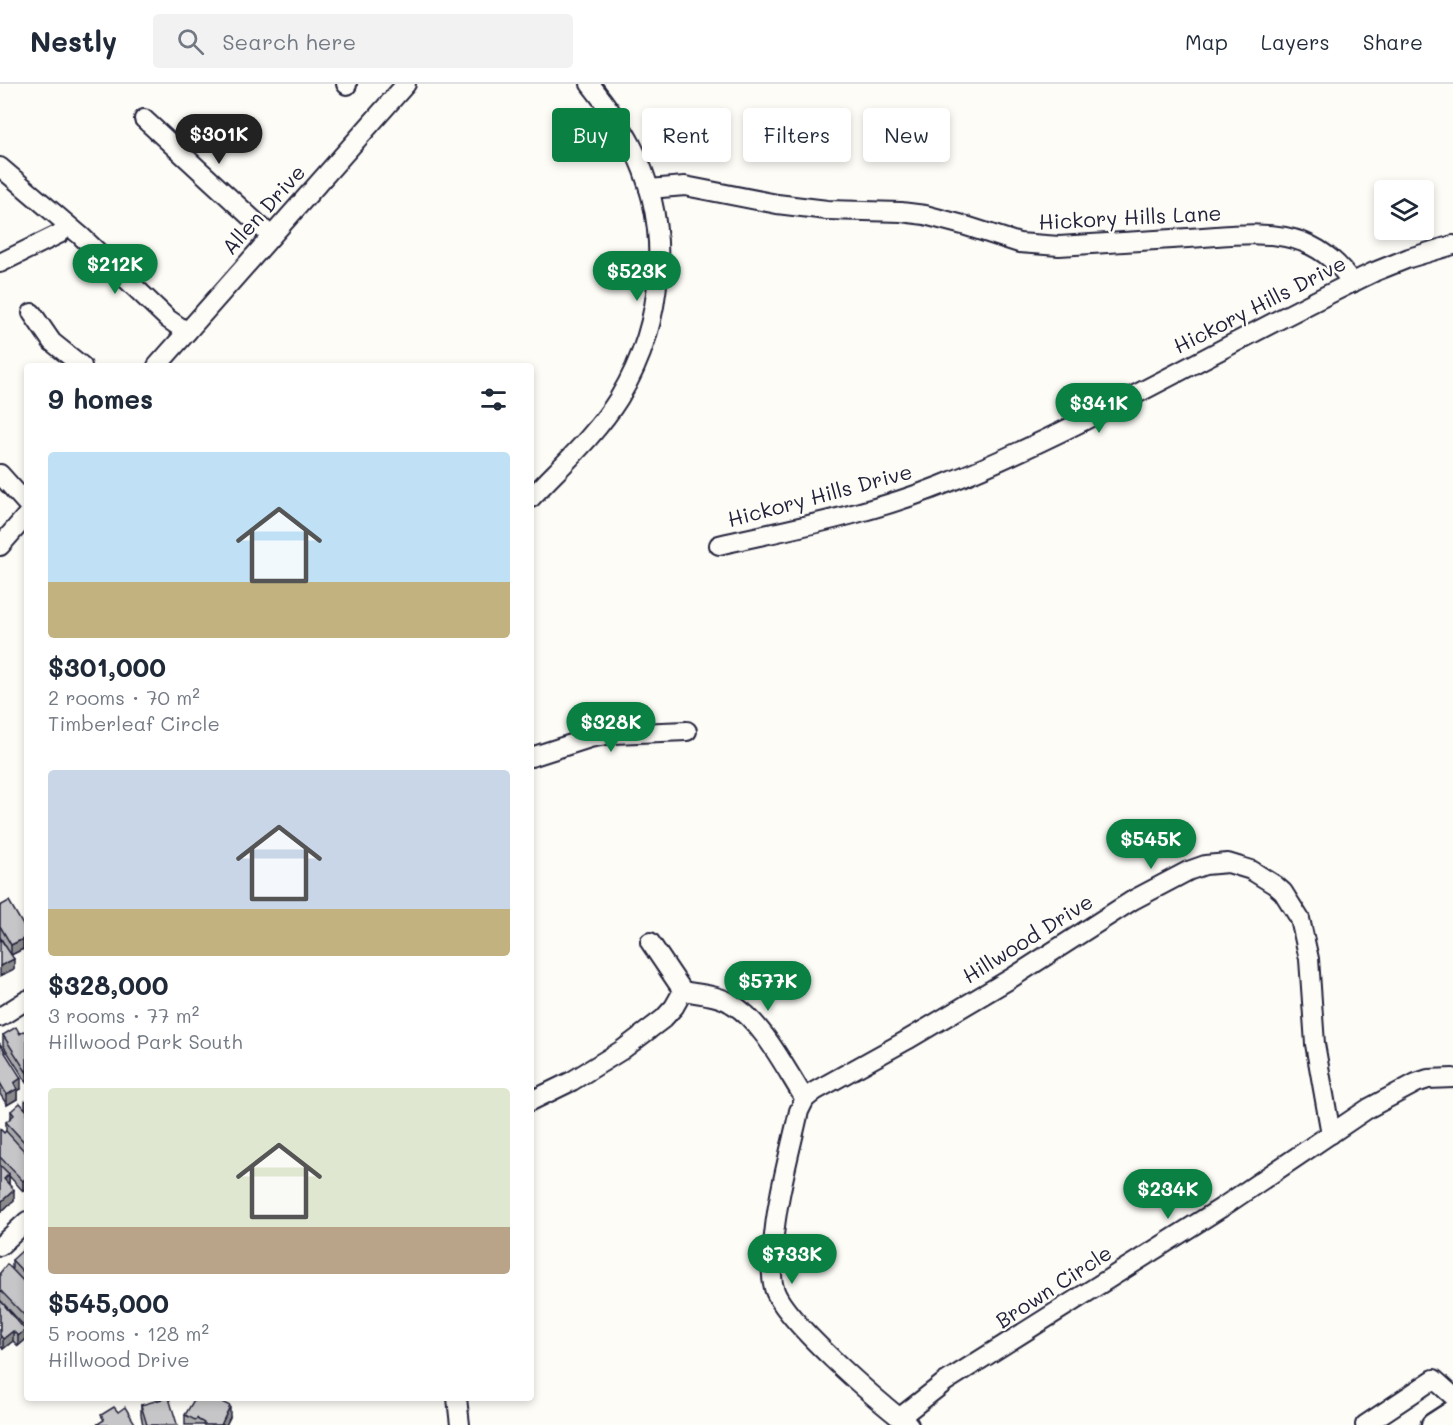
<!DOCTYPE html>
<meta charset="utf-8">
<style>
body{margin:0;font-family:Mali,sans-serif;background:#f2f2f3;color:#1f2937;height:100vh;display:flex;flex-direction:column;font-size:22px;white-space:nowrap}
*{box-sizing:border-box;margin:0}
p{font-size:20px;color:#747a83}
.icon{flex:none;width:33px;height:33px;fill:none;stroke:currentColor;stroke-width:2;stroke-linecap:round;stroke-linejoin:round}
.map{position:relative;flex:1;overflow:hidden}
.details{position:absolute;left:24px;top:279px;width:510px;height:1038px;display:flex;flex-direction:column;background:#fff;border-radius:6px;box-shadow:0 3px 9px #0003}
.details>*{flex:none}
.hud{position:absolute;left:552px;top:24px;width:570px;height:54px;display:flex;gap:12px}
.controls{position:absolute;left:1374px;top:96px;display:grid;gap:12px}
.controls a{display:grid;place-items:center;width:60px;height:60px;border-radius:6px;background:#fff;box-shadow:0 3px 9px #0003;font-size:30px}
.price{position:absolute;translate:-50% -51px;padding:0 14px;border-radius:21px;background:#0b8043;color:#fff;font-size:20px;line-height:39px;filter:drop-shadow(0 2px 3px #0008)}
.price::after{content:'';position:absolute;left:50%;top:36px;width:18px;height:14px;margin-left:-9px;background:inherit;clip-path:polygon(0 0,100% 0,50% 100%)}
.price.active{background:#222;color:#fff}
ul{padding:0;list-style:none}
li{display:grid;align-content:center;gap:12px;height:318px;padding:0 24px}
li span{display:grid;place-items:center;height:186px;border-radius:6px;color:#555}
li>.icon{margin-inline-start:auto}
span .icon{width:108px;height:108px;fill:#fffc;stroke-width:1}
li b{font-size:26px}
h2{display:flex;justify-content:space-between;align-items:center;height:72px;padding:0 24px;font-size:26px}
.chip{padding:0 21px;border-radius:6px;background:#fff;box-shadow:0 3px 9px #0003;font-size:21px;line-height:54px}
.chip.active{background:#0b8043;color:#fff}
header{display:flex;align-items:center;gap:36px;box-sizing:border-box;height:84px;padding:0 30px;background:#fff;border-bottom:2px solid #e0e1e3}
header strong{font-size:28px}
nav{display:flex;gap:33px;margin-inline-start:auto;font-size:21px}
.search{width:420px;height:54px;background:#f2f2f3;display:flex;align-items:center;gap:15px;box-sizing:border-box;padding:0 21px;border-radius:6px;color:#747a83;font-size:22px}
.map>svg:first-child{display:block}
</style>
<header>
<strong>Nestly</strong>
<div class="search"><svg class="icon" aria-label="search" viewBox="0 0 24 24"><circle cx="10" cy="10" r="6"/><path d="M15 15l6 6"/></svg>Search here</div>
<nav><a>Map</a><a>Layers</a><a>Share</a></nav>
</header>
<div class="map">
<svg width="1453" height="1341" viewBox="0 0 1453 1341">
<rect width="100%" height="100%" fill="#fdfcf7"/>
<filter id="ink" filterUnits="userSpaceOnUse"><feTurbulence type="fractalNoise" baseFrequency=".0167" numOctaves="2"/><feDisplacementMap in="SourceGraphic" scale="12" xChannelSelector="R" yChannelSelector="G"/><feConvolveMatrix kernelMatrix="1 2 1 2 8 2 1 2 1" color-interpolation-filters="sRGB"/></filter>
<g filter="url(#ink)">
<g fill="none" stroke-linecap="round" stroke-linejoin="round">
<g stroke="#22223b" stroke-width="22">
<g id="minor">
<polyline points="346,0 347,1"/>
<polyline points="144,35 271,152"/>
<polyline points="0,83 81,152 168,235 187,248"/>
<path d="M649 105 685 102 777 120 827 126 901 128 925 131 963 141 1019 159 1059 162C1102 159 1145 157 1188 154 1225 152 1268 145 1303 158 1323 166 1341 181 1352 199"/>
<polyline points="0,179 59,150 68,142"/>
<polyline points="32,229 52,258 82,282"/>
<polyline points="157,282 406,0"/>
<polyline points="0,390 27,420"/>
<path d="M531 414C561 382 596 351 619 314 665 238 673 140 631 60 620 39 605 19 590 0"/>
<path d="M719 461C794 444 870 430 942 401 1092 341 1229 257 1374 188L1409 174 1453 161"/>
<polyline points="0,462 27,431"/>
<polyline points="531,673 590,654 612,650 687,647"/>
<polyline points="650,858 683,907"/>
<path d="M683 907C699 910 719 911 732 920 763 938 786 986 805 1015"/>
<polyline points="0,933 27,916"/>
<polyline points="531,1017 572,997 622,966 663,935 674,923 683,907"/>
<polyline points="0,1162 27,1137"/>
<polyline points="457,1314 460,1341"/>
<polyline points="899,1334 945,1298 1221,1124 1369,1024 1416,999 1428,995 1453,994"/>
<path d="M909 1341C880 1319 782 1235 774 1204 770 1190 772 1177 773 1163 776 1117 789 1072 799 1027L805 1015 815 1007 907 956 1010 895 1133 816 1188 787 1205 781 1228 779 1251 786 1275 801 1283 808 1300 835 1309 875 1315 960 1331 1050"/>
<polyline points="1365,1341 1434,1295 1453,1312"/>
</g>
</g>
<g stroke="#22223b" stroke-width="27">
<polyline id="major" points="1433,1341 1453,1328"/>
</g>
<use href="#minor" stroke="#fdfcf7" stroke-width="18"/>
<use href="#major" stroke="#fdfcf7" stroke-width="22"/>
</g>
<g fill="#aaaaac" stroke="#22223b" stroke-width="1.5">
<polygon points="0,822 27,848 26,869 23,865 11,871 14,885 6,863 0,853"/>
<polygon points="27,948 27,999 3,961 3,951"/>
<polygon points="0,960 21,1005 17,1007 17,1015 7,1021 0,1010"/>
<polygon points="27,1016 27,1103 23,1107 9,1092 9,1100 14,1116 2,1127 0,1125 0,1045 4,1049 6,1047 6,1038 11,1034 11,1027 25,1025 25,1017"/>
<polygon points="27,1169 27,1242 26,1244 1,1217 25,1256 18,1262 13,1257 3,1265 0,1262 0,1189 12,1185 12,1176"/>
<polygon points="141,1321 177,1341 143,1341 141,1331"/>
<polygon points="185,1331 230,1333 226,1341 185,1341"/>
</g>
<g fill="#8b8b8c" stroke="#22223b" stroke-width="1.5">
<polygon points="23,855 23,865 11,871 11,861"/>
<polygon points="27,857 27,868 26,869 26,858"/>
<polygon points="14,875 14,885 0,892 0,882"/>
<polygon points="21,994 21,1005 17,1007 17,1015 7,1021 7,1011 14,999"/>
<polygon points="9,1090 9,1101 4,1095"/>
<polygon points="27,1093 27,1103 23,1107 23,1097"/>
<polygon points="14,1106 14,1116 2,1127 2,1117"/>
<polygon points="25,1246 25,1256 18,1262 18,1252"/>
<polygon points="13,1247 13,1257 3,1265 3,1255"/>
<polygon points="230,1322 230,1333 226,1341 221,1341"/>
</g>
<g fill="#c6c6c8" stroke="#22223b" stroke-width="1.5">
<polygon points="9,817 27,848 27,857 26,858 23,855 11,861 0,842 0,822"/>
<polygon points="0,854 14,875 0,882"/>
<polygon points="16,943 20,950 24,947 27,948 27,989 3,951"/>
<polygon points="0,960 5,967 4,967 21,994 14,999 17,1005 7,1011 0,999"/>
<polygon points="20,1019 27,1027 27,1061 6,1038 14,1031 11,1027"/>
<polygon points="0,1045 4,1049 6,1047 27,1070 27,1093 23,1097 0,1073"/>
<polygon points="0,1081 9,1090 4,1095 14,1106 2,1117 0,1115"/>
<polygon points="24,1165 27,1169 27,1192 12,1176"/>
<polygon points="7,1180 27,1201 27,1232 26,1233 0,1206 0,1189"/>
<polygon points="0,1216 25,1246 18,1252 13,1247 3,1255 0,1251"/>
<polygon points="166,1314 169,1314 177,1340 173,1341 147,1341 141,1321"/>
<polygon points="195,1314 214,1314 230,1322 221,1341 203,1341 204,1339 197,1335 198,1334 195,1336 185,1331"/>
<polygon points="114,1323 118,1328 125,1323 136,1341 96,1341 104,1336 101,1331"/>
</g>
</g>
<g text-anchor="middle" stroke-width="5" stroke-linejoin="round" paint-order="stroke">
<g font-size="21" fill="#22223b" stroke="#fdfcf7">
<text transform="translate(264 126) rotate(-48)" y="7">Allen Drive</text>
<text transform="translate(1130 134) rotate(-3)" y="7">Hickory Hills Lane</text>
<text transform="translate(1260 221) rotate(-27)" y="7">Hickory Hills Drive</text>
<text transform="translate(820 412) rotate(-15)" y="7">Hickory Hills Drive</text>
<text transform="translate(1028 855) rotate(-32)" y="7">Hillwood Drive</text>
<text transform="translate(1054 1203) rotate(-33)" y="7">Brown Circle</text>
</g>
</g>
</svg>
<div class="controls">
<a><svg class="icon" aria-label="layers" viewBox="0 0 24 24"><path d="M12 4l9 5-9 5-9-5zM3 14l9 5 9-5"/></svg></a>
</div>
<b class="price active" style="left:219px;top:81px">$301K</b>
<b class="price" style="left:115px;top:211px">$212K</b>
<b class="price" style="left:637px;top:218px">$523K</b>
<b class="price" style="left:1099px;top:350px">$341K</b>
<b class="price" style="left:611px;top:669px">$328K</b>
<b class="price" style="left:1151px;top:786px">$545K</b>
<b class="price" style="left:768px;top:928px">$577K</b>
<b class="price" style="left:1168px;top:1136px">$234K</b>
<b class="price" style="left:792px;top:1201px">$733K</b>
<div class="hud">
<a class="chip active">Buy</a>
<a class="chip">Rent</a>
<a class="chip">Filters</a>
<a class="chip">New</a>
</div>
<section class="details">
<h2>9 homes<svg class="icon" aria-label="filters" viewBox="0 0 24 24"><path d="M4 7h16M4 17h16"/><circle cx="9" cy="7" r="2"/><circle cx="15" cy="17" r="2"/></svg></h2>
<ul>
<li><span style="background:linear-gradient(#bfe0f5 70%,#c2b280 0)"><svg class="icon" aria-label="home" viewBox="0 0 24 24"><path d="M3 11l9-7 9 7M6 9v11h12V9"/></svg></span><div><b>$301,000</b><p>2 rooms · 70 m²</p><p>Timberleaf Circle</p></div></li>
<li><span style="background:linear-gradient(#c9d6e8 75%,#c2b280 0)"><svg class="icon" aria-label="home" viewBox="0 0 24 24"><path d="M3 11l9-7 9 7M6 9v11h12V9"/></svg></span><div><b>$328,000</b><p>3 rooms · 77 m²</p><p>Hillwood Park South</p></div></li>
<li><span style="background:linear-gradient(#dfe7d0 75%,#b9a48a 0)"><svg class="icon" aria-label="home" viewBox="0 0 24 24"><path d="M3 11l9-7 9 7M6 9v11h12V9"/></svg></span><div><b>$545,000</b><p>5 rooms · 128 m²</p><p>Hillwood Drive</p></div></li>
</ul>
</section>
</div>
